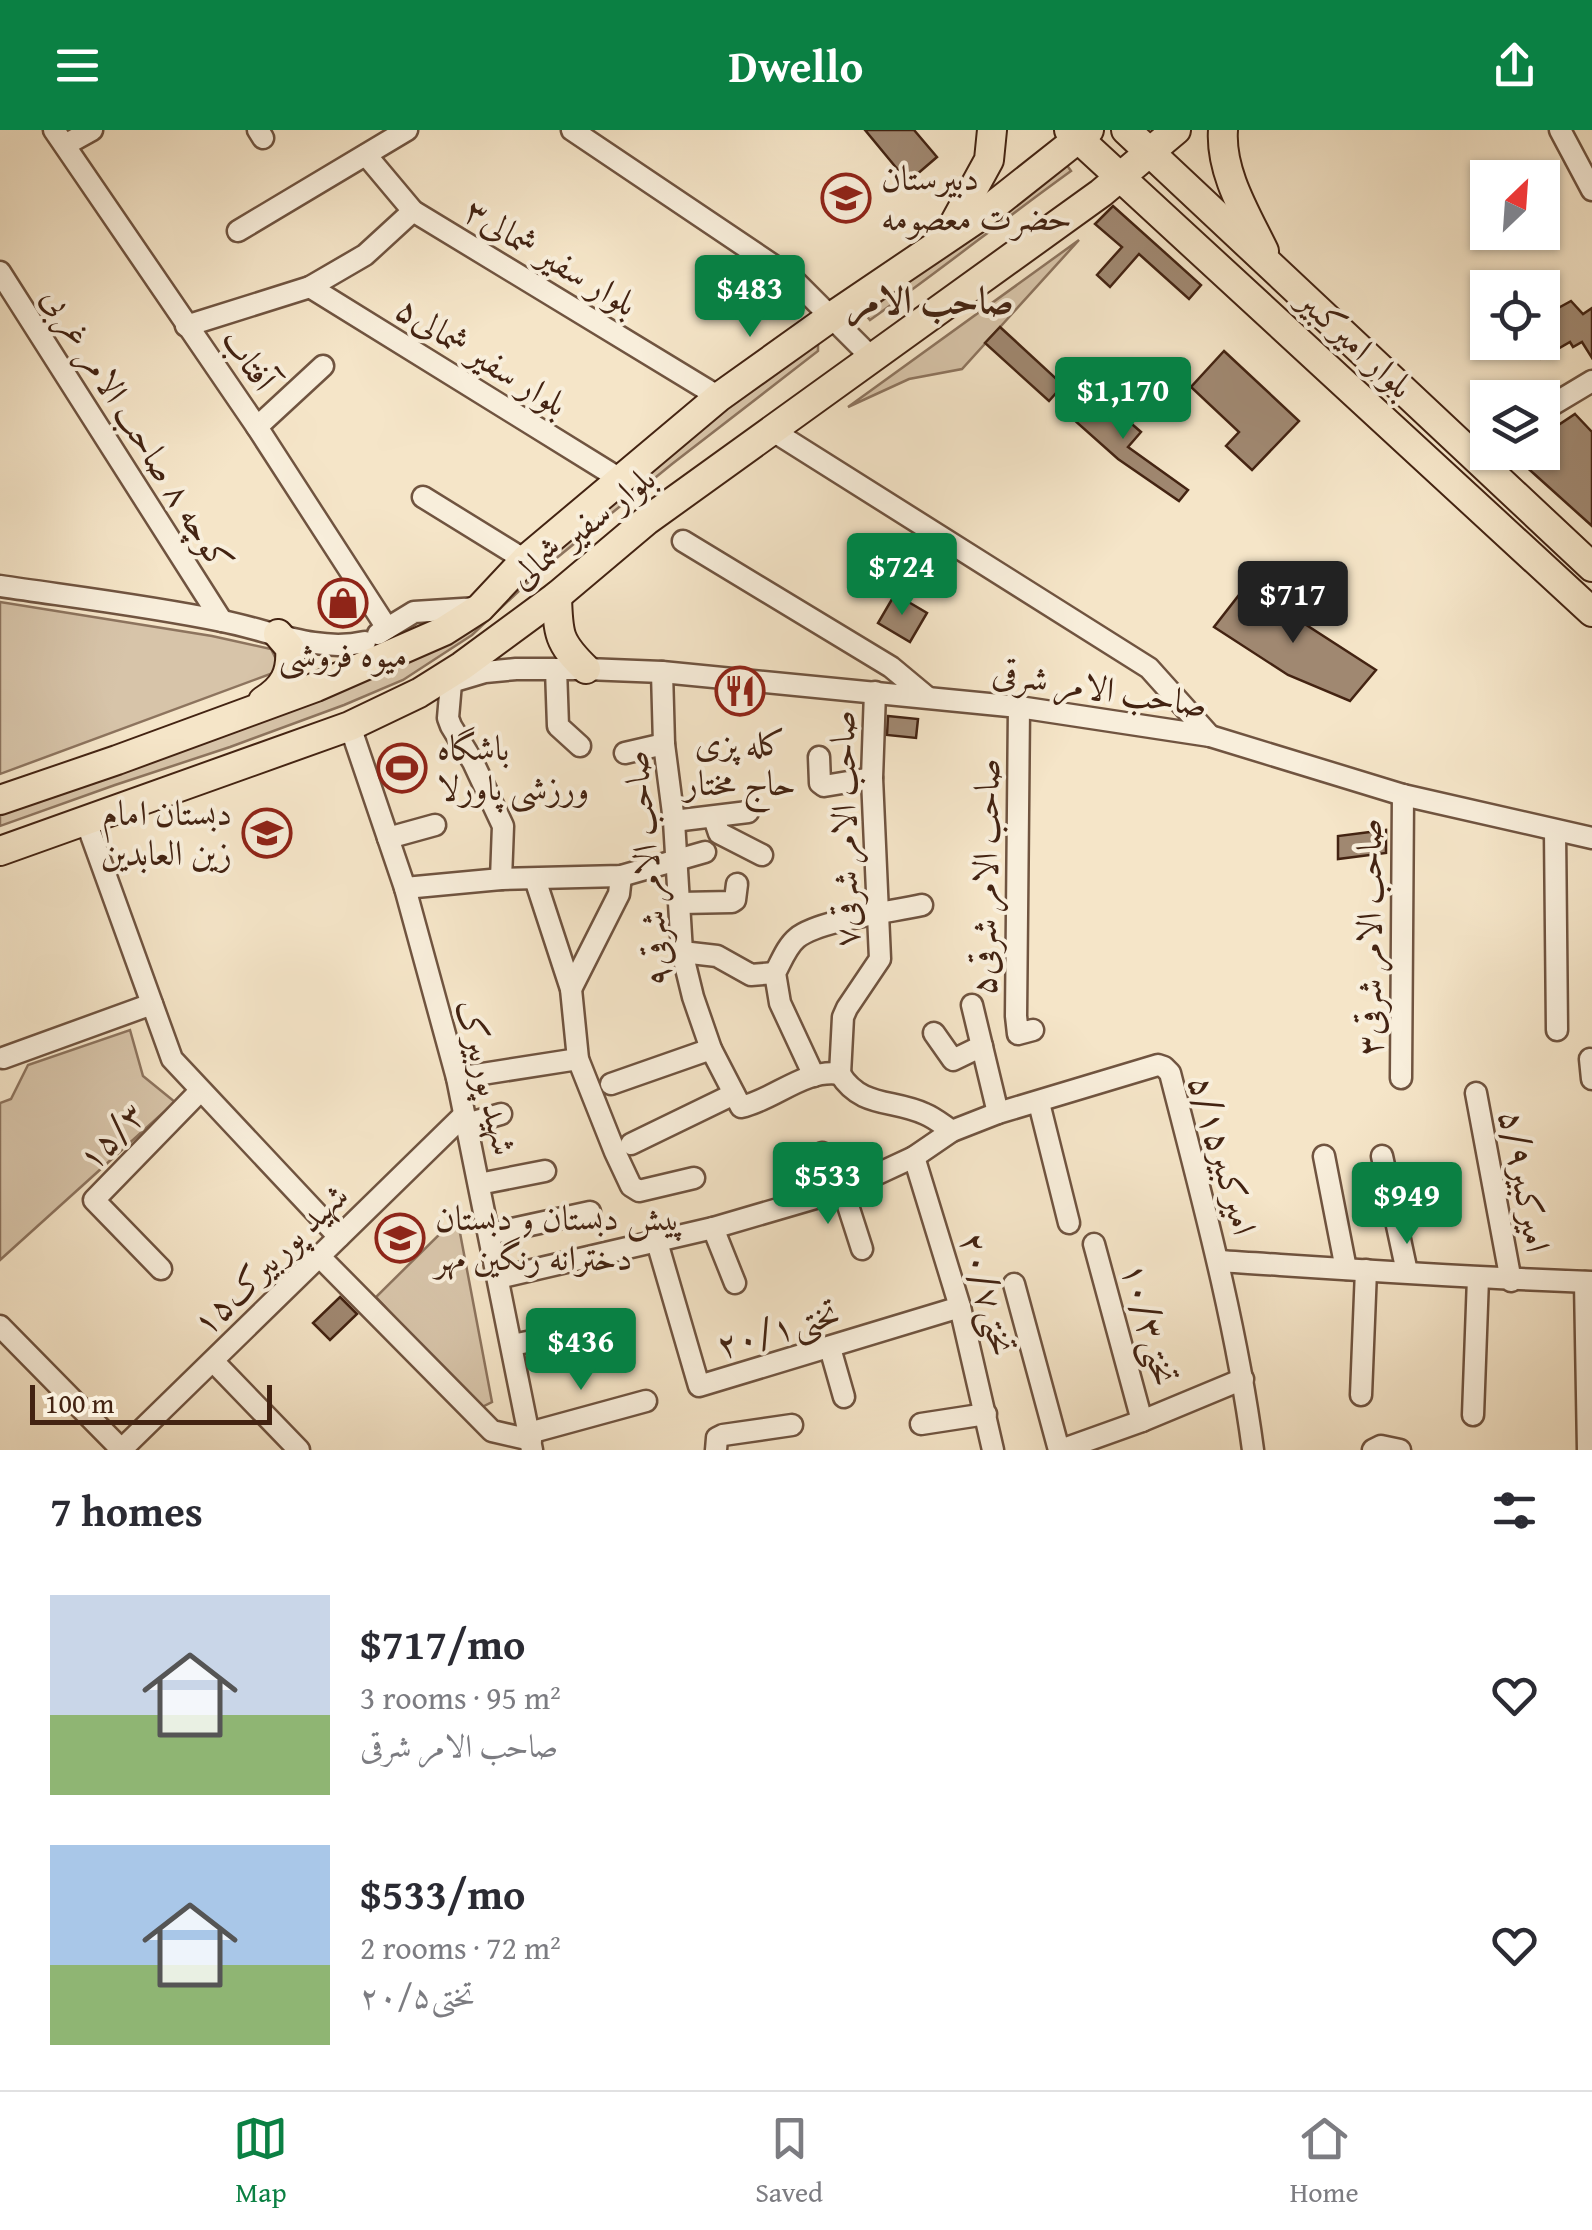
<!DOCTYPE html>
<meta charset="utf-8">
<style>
body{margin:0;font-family:"Gentium Book Plus",Amiri,serif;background:#f2f2f3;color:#2b2b33;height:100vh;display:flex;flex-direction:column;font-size:38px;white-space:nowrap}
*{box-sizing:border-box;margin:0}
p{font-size:32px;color:#7c7c81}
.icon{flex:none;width:55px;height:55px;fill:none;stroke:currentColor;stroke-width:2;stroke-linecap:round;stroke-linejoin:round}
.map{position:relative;height:1320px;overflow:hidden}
.side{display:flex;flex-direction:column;background:#fff;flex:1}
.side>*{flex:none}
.needle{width:65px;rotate:25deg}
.tools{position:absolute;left:1470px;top:30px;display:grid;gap:20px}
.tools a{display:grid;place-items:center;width:90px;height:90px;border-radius:0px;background:#fff;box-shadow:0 2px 8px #0004;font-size:50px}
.scale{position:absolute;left:30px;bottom:25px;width:242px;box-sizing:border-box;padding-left:10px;border:5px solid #432312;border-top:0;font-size:28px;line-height:35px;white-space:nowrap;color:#432312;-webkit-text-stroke:8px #f8eedb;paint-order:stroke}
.price{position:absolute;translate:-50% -85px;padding:0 22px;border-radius:10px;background:#0b8043;color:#fff;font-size:32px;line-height:65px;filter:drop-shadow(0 2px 5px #0008)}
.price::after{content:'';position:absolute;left:50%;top:60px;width:30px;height:22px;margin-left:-15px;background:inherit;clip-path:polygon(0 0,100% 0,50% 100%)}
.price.on{background:#222;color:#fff}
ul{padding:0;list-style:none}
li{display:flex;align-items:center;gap:30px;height:250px;padding:0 50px}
li span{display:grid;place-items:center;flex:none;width:280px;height:200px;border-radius:0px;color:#555}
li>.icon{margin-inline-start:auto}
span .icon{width:120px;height:120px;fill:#fffc;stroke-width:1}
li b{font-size:42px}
h2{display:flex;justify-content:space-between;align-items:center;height:120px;padding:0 50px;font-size:42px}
header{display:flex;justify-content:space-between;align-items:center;height:130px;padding:0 50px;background:#0b8043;color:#fff;font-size:45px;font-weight:700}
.dock{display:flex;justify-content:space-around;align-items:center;height:140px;border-top:2px solid #e1e1e2;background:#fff;font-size:28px;color:#7c7c81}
.dock a{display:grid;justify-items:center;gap:5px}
.dock .on{color:#0b8043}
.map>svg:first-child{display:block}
</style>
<header><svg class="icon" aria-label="menu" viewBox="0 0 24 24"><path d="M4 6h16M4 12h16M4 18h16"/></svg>Dwello<svg class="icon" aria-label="share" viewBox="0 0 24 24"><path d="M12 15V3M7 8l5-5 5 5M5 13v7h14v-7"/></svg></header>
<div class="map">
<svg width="1592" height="1320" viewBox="0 0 1592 1320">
<rect width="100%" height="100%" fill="#f5e5c8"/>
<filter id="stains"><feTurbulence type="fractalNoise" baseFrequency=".002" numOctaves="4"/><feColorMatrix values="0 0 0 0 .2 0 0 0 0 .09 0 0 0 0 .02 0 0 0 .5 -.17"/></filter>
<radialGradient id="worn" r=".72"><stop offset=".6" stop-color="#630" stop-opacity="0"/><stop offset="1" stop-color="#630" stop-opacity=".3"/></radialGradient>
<g fill="#d7c4a9" stroke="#8d745e" stroke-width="2.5">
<path d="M1066 34 1071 41C1003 90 938 142 870 190L865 184 951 117Z"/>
<polygon points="1079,110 962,239 909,249 848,277"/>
<polygon points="818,211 818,221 672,334 537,444 472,505 403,550 344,575 230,617 115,655 0,696 0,685 223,602 477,491 706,294"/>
<polygon points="0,472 212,506 271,519 277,531 273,543 0,644"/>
<polygon points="130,900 143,946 175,972 0,1130 0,973 11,969 28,935"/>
<polygon points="457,1087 492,1272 480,1278 376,1167"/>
</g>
<g fill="#a08871" stroke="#432312" stroke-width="2.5">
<polygon points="865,0 914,0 937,27 908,52"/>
<polygon points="1113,76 1201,155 1189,169 1139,124 1110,157 1097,145 1122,117 1095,94"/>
<polygon points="1571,171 1583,184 1592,178 1592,228 1582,212 1573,217 1570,212 1542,228 1542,187"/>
<polygon points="1000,197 1063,255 1049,271 985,213"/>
<polygon points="1224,221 1299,291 1252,340 1226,316 1239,302 1191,257"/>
<polygon points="1096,263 1141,302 1128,317 1188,360 1179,371 1118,329 1073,289"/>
<polygon points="1575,284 1592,302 1592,396 1522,333 1523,322 1542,322 1542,306"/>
<polygon points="1246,456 1376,540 1350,571 1288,545 1214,497"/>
<polygon points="895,464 927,483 910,512 878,493"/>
<polygon points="888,586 918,589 916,608 887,605"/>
<polygon points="1386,700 1386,723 1338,729 1338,706"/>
<polygon points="340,1167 357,1184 330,1210 313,1193"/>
</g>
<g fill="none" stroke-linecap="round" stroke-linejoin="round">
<g stroke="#705440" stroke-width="25">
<g id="minor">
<polyline points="54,0 257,297 387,498"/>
<polyline points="258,0 263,8"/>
<polyline points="572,0 792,148 871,227"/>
<polyline points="1560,0 1592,60"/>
<polyline points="65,15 92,0"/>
<polyline points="366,25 413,81 719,267"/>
<polyline points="238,101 407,0"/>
<polyline points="0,142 222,491"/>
<polyline points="310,157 620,349"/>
<polyline points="186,196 310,157 365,125 413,81"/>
<polyline points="1542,281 1592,251"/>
<polyline points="257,297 323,236"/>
<polyline points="773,301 1149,538 1210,606"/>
<polyline points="1470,323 1488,313"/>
<polyline points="423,367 525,430"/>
<polyline points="683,411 891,537 927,567"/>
<path d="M0 456C74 467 149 476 222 491 269 500 317 523 365 512"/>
<polyline points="378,504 414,482 478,478"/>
<polyline points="556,539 558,596 580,616"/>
<path d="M662 542 664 614 674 691 682 822 693 867 711 919 741 977C774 970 805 938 840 944"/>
<polyline points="448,553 485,542 516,539 586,539 662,542 1019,577 1210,606 1403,665 1592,708"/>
<polyline points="451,553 448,588 451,596 473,632 503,696 501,749"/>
<polyline points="1019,577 1016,886 1018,904 1033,900"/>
<polyline points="350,596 405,758 457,948 532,1320"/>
<polyline points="625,623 664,614"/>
<polyline points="819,627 820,653 824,656 872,648"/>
<polyline points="714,688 719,703 762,725"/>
<polyline points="86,691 172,929 339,1107"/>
<polyline points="674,691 748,682"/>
<polyline points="1555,701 1557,900"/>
<polyline points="388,708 435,695"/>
<polyline points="535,749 571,859 578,929 615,1022 631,1056 639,1061 694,1048"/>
<polyline points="405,758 501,749 621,746 705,722"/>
<polyline points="680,773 732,772 735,770 737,754"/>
<polyline points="682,822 717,826 751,845 775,843"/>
<polyline points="571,859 619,764 621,746"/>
<polyline points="972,875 998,983"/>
<polyline points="934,903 953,930 982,916"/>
<polyline points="3,928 152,874"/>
<polyline points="1590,929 1592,949"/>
<polyline points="840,944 843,887 847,878 880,829 872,648 875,562"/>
<path d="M840 944C861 978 893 969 925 984 935 988 944 996 952 1001"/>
<path d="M814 946 780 873 775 843C781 832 787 816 797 808 819 790 891 782 922 775"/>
<polyline points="457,948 578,929"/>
<polyline points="1401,948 1403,665"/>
<polyline points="611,954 711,919"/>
<polyline points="1476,963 1511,1151"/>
<polyline points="1039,973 1069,1093"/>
<polyline points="466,994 501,984"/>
<polyline points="631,1014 734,964"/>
<polyline points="822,1023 815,1037 816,1052 829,1064"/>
<polyline points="1324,1026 1346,1139"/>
<polyline points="1382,1026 1407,1142"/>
<polyline points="914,1027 960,1177 993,1320"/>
<polyline points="479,1054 545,1041"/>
<polyline points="843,1060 862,1119"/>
<polyline points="713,1098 735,1153"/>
<polyline points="489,1104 590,1082"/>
<polyline points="657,1112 699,1256 960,1177"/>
<polyline points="1094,1114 1142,1291"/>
<polyline points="320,1127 492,1301 531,1310"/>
<path d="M1219 1131C1343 1139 1467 1148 1592 1152"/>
<polyline points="161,1139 94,1070 200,961"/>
<path d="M498 1148 713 1098 843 1060 914 1027 952 1001 998 983 1158 935 1164 937 1170 943C1202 1068 1236 1192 1253 1320"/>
<polyline points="1585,1152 1588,1320"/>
<polyline points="1014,1154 1059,1320"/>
<polyline points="0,1196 122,1320"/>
<polyline points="512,1215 613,1195"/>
<polyline points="830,1218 844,1267"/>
<polyline points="213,1231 299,1320"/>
<polyline points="1361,1265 1366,1140"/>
<polyline points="1473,1285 1478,1148"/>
<polyline points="921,1294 986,1284"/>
<polyline points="529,1303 646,1271"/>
<polyline points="121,1320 464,985"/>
<polyline points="716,1320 717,1308 723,1305 792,1295"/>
<polyline points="1061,1320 1142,1291 1243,1249"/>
<polyline points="1373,1320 1381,1316 1400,1320"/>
</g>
</g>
<g stroke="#432312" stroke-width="32">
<g id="major">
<polyline points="1069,0 1592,482"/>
<polyline points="1126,0 1592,437"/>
<path d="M1223 0C1220 42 1246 84 1264 121"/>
<polyline points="949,103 989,30 992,0"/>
<path d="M557 466C558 504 558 512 586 539"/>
<path d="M263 571C284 558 292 543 290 518L278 504"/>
<polyline points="0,670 117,630 316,557 444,501 480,478 525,430 719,267 831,187 979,87 1089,0"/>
<polyline points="0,721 350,596 419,563 462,536 557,466 646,391 1101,63 1176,0"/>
</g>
</g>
<use href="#minor" stroke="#f8eedb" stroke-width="20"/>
<use href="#major" stroke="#f5e5c8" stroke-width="28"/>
</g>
<defs>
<g id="school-ring" transform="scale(2.5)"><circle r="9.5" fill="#f8eedb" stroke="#8f2418" stroke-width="1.5"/><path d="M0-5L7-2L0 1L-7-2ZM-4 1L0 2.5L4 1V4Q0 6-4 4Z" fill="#8f2418"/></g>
<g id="shop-ring" transform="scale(2.5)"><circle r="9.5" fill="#f8eedb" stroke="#8f2418" stroke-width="1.5"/><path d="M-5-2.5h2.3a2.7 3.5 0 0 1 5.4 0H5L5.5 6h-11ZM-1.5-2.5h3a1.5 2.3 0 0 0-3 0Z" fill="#8f2418"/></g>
<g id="restaurant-ring" transform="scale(2.5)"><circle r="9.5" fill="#f8eedb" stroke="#8f2418" stroke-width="1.5"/><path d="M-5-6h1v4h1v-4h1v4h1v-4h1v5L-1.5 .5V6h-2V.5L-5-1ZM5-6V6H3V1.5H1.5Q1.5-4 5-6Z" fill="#8f2418"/></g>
<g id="stadium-ring" transform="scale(2.5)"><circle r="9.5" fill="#f8eedb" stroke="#8f2418" stroke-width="1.5"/><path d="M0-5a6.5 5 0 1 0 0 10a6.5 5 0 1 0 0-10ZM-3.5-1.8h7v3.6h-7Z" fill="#8f2418"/></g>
</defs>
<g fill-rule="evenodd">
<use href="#school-ring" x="846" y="68"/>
<use href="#shop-ring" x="343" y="473"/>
<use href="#restaurant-ring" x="740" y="561"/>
<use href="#stadium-ring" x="402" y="638"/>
<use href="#school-ring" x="267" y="703"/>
<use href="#school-ring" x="400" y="1108"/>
</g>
<g text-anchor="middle" stroke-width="8" stroke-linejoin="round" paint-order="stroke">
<g font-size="35" fill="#432312" stroke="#f8eedb" text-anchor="start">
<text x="881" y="60">دبیرستان<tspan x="881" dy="40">حضرت معصومه</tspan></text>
<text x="343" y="537" text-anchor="middle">میوه فروشی</text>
<text x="740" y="625" text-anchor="middle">کله پزی<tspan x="740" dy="40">حاج مختار</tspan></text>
<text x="437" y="630">باشگاه<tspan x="437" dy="40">ورزشی پاورلا</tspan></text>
<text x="232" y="695" text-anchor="end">دبستان امام<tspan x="232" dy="40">زین العابدین</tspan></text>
<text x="435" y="1100">پیش دبستان و دبستان<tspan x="435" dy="40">دخترانه رنگین مهر</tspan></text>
</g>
<g font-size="35" fill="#432312" stroke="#f8eedb">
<text transform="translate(551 127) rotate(31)" y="12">بلوار سفیر شمالی۳</text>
<text transform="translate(1356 213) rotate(43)" y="12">بلوار امیرکبیر</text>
<text transform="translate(482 226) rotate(32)" y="12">بلوار سفیر شمالی۵</text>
<text transform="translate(249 229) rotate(55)" y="12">آفتاب</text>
<text transform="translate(138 299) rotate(58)" y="12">کوچه ۸ صاحب الامر غربی</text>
<text transform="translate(582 397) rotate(-38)" y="12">بلوار سفیر شمالی</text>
<text transform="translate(1100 558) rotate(9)" y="12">صاحب الامر شرقی</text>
<text transform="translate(844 699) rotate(-91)" y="12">صاحب الامر شرقی۷</text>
<text transform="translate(647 739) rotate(-96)" y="12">صاحب الامر شرقی۹</text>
<text transform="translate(985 747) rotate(-89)" y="12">صاحب الامر شرقی۵</text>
<text transform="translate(1369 807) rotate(-90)" y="12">صاحب الامر شرقی۳</text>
<text transform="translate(487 947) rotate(76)" y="12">شهید پوربیرک</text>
<text transform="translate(111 1006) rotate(-46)" y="12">۱۵/۳</text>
<text transform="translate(1223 1025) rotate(74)" y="12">امیرکبیر۵/۱۵</text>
<text transform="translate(1525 1051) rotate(79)" y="12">امیرکبیر۵/۹</text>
<text transform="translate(270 1129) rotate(-44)" y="12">شهید پوربیرک۱۵</text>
<text transform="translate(988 1164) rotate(75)" y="12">تختی۲۰/۷</text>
<text transform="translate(1150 1194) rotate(75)" y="12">تختی۱۰/۳</text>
<text transform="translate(778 1199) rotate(-16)" y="12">تختی۲۰/۱</text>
</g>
<g font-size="38" font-weight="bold" fill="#432312" stroke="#f8eedb">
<text x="931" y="183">صاحب الامر</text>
</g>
</g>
<rect width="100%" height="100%" filter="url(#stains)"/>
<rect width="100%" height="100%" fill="url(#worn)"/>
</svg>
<div class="tools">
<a><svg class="needle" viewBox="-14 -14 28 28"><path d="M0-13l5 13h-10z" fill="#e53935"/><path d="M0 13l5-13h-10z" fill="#7c7c81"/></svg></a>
<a><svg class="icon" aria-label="locate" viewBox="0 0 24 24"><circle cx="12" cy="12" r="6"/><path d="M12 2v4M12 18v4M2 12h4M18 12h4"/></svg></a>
<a><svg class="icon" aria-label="layers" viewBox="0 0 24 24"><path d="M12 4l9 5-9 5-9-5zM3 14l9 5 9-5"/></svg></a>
</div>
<div class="scale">100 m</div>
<b class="price" style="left:750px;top:210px">$483</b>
<b class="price" style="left:1123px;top:312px">$1,170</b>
<b class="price" style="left:902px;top:488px">$724</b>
<b class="price on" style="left:1293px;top:516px">$717</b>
<b class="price" style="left:828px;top:1097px">$533</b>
<b class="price" style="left:1407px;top:1117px">$949</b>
<b class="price" style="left:581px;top:1263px">$436</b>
</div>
<section class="side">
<h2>7 homes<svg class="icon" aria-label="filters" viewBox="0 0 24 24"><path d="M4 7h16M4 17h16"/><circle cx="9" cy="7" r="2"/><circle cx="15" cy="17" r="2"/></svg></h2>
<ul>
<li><span style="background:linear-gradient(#c9d6e8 60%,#8fb573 0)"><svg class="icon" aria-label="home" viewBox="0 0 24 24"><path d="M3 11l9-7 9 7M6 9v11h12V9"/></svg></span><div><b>$717/mo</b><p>3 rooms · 95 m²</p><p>صاحب الامر شرقی</p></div><svg class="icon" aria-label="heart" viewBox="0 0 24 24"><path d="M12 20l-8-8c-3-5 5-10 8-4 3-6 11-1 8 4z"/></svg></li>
<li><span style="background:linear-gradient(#a9c7e8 60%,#8fb573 0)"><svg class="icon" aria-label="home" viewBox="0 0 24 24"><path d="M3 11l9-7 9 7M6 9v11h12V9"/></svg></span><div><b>$533/mo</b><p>2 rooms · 72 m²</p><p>تختی۲۰/۵</p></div><svg class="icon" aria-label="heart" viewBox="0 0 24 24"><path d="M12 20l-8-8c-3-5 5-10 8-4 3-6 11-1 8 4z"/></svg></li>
</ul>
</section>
<nav class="dock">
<a class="on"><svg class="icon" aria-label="map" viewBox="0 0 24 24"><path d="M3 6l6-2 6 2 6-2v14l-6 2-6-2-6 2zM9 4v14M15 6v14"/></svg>Map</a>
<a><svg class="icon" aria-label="saved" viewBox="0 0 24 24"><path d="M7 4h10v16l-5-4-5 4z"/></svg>Saved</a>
<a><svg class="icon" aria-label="home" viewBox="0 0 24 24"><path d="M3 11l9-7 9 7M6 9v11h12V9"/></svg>Home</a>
</nav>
